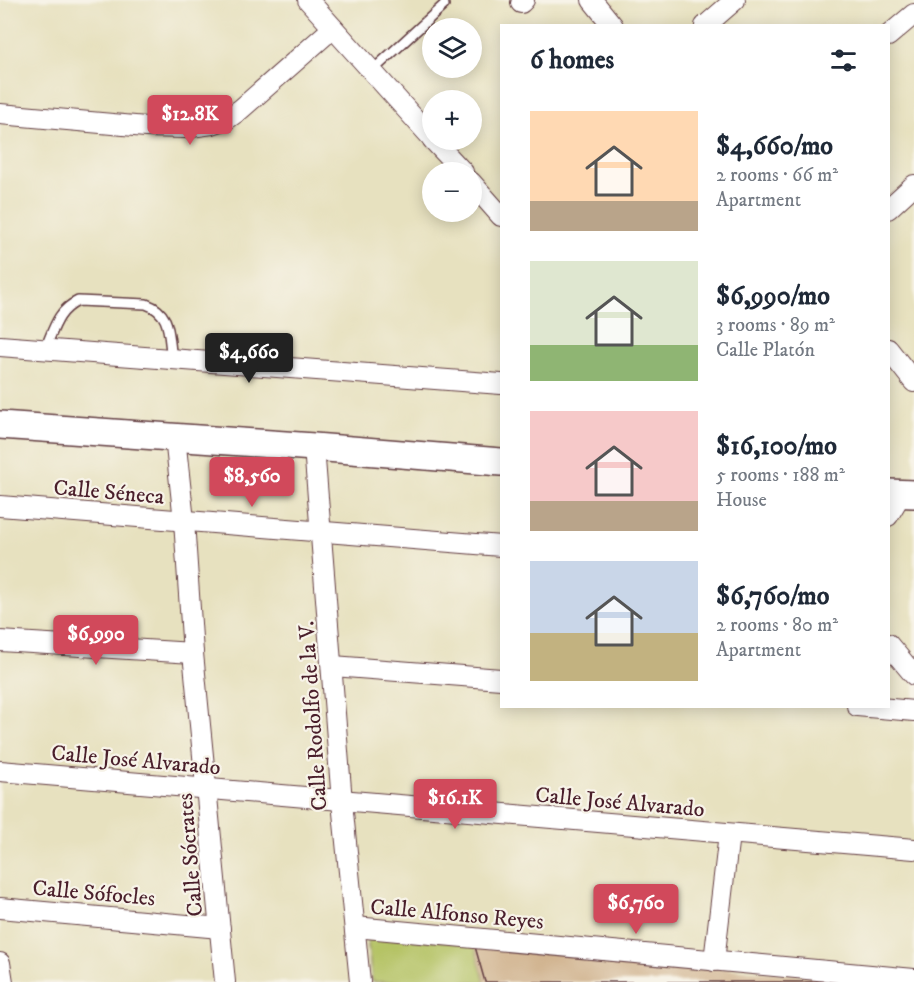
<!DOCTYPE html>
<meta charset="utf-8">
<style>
body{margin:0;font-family:"IM FELL DW Pica",serif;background:#f2f2f3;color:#1f2937;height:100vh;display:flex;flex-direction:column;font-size:22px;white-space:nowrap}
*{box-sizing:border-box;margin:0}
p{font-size:20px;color:#747a83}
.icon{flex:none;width:33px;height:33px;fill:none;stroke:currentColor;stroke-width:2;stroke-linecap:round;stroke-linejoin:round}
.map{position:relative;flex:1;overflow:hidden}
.side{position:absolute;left:500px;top:24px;width:390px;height:684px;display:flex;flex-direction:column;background:#fff;border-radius:0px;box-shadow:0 3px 15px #0003}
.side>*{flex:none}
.buttons{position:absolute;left:422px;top:18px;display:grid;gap:12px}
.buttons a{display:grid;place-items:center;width:60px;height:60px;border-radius:50%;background:#fff;box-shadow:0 3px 15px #0003;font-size:30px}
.price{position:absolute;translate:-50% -51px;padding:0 14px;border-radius:6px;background:#d1495b;color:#fff;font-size:20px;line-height:39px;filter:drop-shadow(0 2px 3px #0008)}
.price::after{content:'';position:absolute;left:50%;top:36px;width:18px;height:14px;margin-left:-9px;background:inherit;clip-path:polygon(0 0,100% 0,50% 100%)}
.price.on{background:#222;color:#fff}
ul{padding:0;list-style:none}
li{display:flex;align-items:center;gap:18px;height:150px;padding:0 30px}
li span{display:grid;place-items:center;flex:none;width:168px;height:120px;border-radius:0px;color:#555}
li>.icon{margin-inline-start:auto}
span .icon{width:72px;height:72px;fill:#fffc;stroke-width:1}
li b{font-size:26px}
h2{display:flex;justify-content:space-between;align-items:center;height:72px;padding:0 30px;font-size:26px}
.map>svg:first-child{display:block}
</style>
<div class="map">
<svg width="914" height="982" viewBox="0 0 914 982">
<rect width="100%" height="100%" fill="#f7f3e8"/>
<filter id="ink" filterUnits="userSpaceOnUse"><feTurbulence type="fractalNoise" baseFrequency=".0167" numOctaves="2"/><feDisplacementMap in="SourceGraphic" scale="12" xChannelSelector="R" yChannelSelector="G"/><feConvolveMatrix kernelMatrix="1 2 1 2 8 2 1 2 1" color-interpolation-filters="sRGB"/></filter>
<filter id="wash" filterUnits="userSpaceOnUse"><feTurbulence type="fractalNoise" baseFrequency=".008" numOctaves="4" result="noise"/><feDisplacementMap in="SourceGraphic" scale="24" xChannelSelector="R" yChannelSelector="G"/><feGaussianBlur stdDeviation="1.35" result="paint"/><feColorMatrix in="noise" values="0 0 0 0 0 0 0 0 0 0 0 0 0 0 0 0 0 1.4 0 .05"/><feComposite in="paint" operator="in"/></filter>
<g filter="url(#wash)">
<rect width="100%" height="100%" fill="#e7e1bf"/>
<polygon fill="#b4c264" stroke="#7f7048" stroke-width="1.5" points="367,936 474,943 485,982 372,982"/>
<g id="blocks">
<polygon fill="#d0b28e" points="474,943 861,982 485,982"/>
</g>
</g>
<g filter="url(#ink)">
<use href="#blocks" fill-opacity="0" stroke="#623c41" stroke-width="1.5"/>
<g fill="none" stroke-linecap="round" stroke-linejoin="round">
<g stroke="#623c41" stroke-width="12">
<g id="lane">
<polyline points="372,71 444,5"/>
<path d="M45 349C54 329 57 311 78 301L146 304C172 313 168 335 172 359"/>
</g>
</g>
<g stroke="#623c41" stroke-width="22">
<g id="street">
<polyline points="308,0 432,138"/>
<polyline points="592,0 613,26"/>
<polyline points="521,3 524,0"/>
<polyline points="705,26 735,0"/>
<polyline points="888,36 914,14"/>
<polyline points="0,114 146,127 184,128 212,124 227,119 241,109 333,28"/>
<polyline points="433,140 463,172"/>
<polyline points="471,182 501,216"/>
<polyline points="888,209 914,185"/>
<polyline points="0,346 501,384"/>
<polyline points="888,349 914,382"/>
<polyline points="175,437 184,521 193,653 225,982"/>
<polyline points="314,447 342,802 360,982"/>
<polyline points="0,506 501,546"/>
<polyline points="888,516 901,494"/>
<polyline points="0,641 193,653"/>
<polyline points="888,644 914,675"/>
<polyline points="333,666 501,679"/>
<polyline points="857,706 914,711"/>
<polyline points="0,771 914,849"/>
<polyline points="0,908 220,928"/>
<polyline points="355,927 914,979"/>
<polyline points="714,961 729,834"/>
<polyline points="0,963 3,982"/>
</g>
</g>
<g stroke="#623c41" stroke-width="30">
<g id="secondary">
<polyline points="0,425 314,447 501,462"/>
<polyline points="888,493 914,494"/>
</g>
</g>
<use href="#lane" stroke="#fff" stroke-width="9"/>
<use href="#street" stroke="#fff" stroke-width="20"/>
<use href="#secondary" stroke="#fff" stroke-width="27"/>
</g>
</g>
<g text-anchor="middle" stroke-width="4.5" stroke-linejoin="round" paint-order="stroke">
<g font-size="22" fill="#4a1f2b" stroke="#f7f3e8">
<text transform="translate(109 491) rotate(5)" y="8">Calle Séneca</text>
<text transform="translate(312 716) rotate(-94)" y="8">Calle Rodolfo de la V.</text>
<text transform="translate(136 759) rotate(5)" y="8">Calle José Alvarado</text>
<text transform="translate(620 801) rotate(5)" y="8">Calle José Alvarado</text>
<text transform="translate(189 855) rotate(-95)" y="8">Calle Sócrates</text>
<text transform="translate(94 892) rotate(5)" y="8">Calle Sófocles</text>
<text transform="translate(457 913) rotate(5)" y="8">Calle Alfonso Reyes</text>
</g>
</g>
</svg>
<div class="buttons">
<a><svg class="icon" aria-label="layers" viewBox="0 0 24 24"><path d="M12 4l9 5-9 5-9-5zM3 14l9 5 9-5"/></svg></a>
<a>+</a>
<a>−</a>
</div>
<b class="price" style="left:190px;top:146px">$12.8K</b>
<b class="price on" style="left:249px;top:384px">$4,660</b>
<b class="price" style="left:252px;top:508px">$8,560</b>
<b class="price" style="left:96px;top:666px">$6,990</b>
<b class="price" style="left:455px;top:830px">$16.1K</b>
<b class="price" style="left:636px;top:935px">$6,760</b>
<section class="side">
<h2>6 homes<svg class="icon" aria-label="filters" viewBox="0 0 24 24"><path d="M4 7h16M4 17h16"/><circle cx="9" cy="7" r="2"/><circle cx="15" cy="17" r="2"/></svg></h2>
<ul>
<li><span style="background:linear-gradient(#ffd9b3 75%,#b9a48a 0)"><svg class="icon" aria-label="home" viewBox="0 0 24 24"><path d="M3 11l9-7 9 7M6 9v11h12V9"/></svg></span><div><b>$4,660/mo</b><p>2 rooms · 66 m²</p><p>Apartment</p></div></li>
<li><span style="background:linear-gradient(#dfe7d0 70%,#8fb573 0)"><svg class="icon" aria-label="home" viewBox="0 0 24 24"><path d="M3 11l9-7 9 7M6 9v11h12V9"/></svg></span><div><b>$6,990/mo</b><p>3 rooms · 89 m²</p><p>Calle Platón</p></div></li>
<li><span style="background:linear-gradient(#f6c9c9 75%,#b9a48a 0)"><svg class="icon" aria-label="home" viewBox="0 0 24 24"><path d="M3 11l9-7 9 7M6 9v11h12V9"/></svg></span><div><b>$16,100/mo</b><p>5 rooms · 188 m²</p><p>House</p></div></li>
<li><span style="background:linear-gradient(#c9d6e8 60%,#c2b280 0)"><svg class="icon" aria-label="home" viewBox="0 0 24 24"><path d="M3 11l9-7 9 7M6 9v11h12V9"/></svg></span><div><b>$6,760/mo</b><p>2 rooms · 80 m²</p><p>Apartment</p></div></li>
</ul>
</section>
</div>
